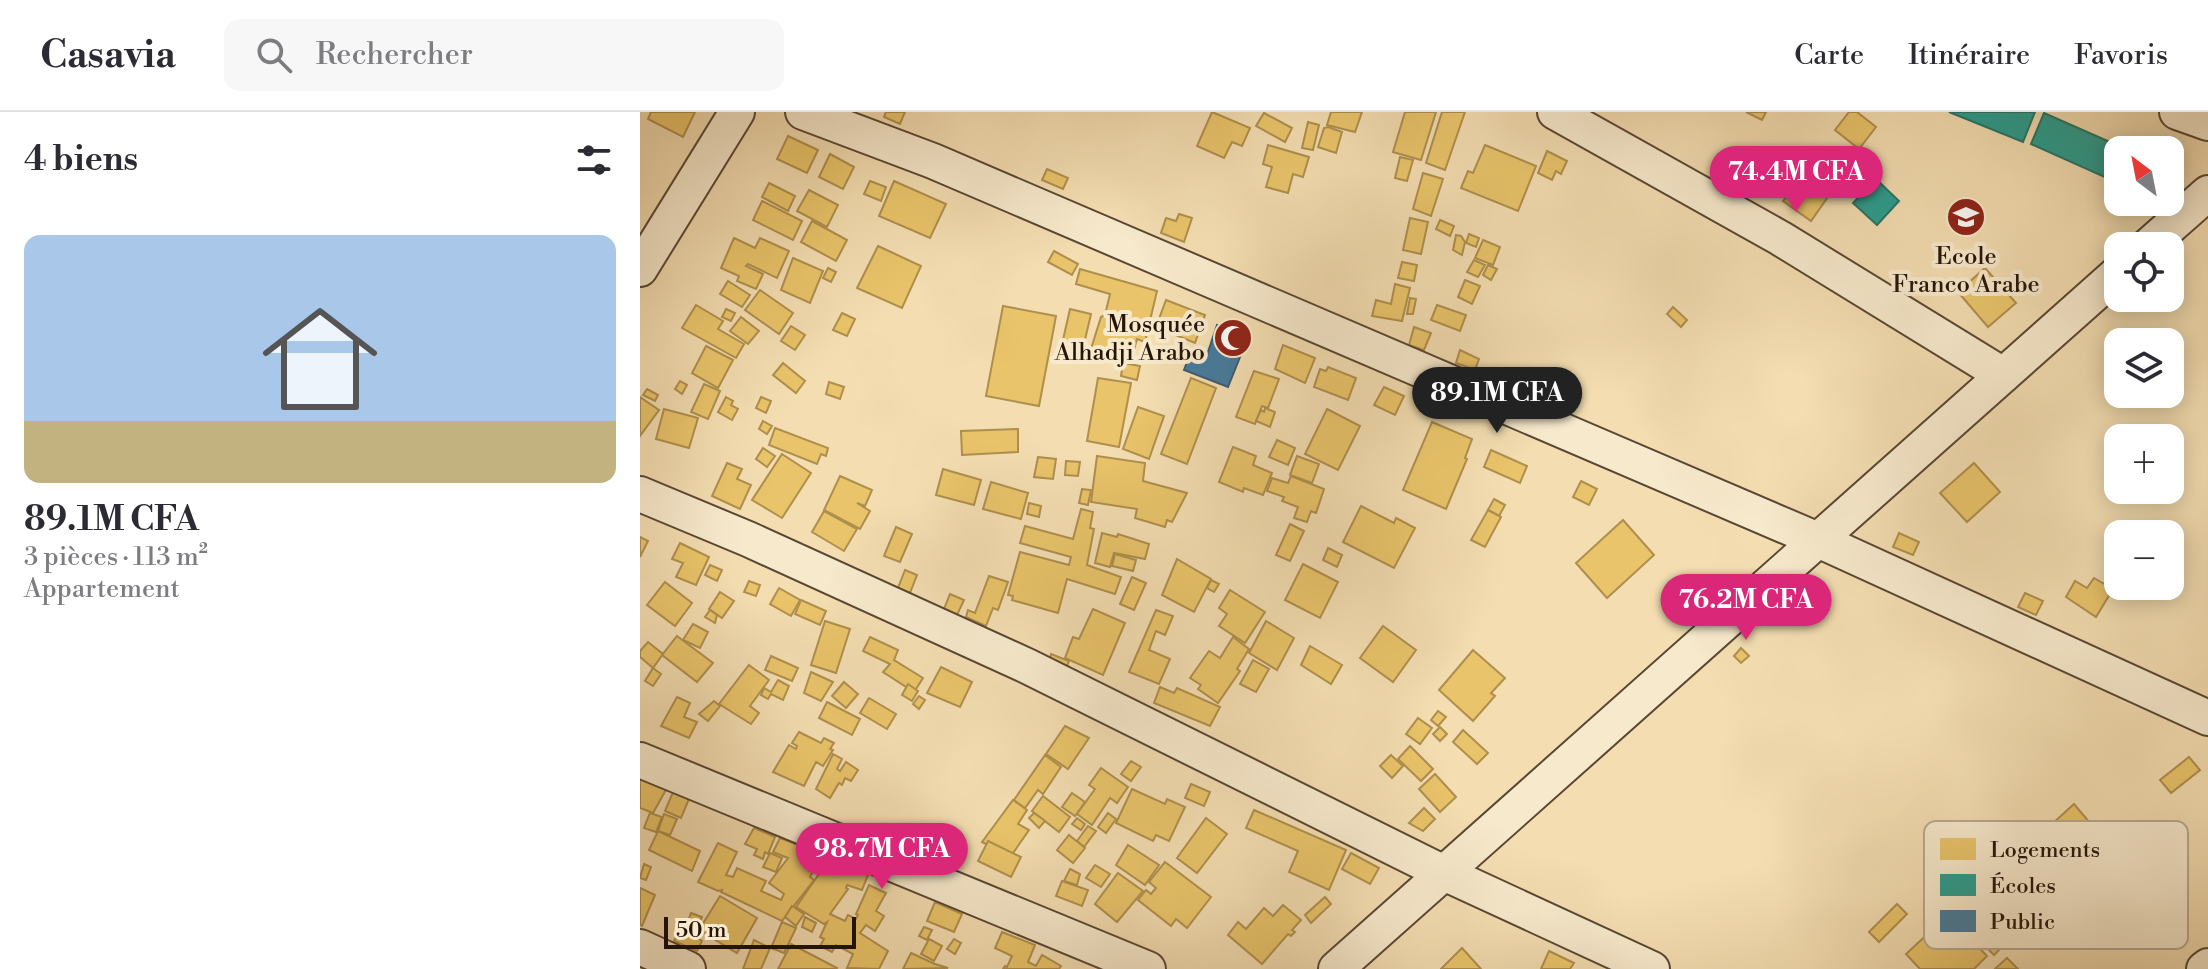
<!DOCTYPE html>
<html lang="fr">
<meta charset="utf-8">
<style>
body{margin:0;font-family:"Libre Bodoni",serif;background:#f7f7f7;color:#2b2b33;height:100vh;display:flex;flex-direction:column;font-size:30px;white-space:nowrap}
*{box-sizing:border-box;margin:0}
p{font-size:26px;color:#7c7c81}
.icon{flex:none;width:44px;height:44px;fill:none;stroke:currentColor;stroke-width:2;stroke-linecap:round;stroke-linejoin:round}
.map{position:relative;flex:1;overflow:hidden}
.side{display:flex;flex-direction:column;background:#fff;width:640px}
.side>*{flex:none}
.needle{width:52px;rotate:328deg}
.buttons{position:absolute;left:1464px;top:24px;display:grid;gap:16px}
.buttons a{display:grid;place-items:center;width:80px;height:80px;border-radius:16px;background:#fff;box-shadow:0 4px 20px #0003;font-size:40px}
.scale{position:absolute;left:24px;bottom:20px;width:192px;box-sizing:border-box;padding-left:8px;border:4px solid #261409;border-top:0;font-size:22px;line-height:28px;white-space:nowrap;color:#261409;-webkit-text-stroke:6px #f7e9cc;paint-order:stroke}
.price{position:absolute;translate:-50% -68px;padding:0 18px;border-radius:28px;background:#db2777;color:#fff;font-size:26px;line-height:52px;filter:drop-shadow(0 2px 4px #0008)}
.price::after{content:'';position:absolute;left:50%;top:48px;width:24px;height:18px;margin-left:-12px;background:inherit;clip-path:polygon(0 0,100% 0,50% 100%)}
.price.selected{background:#222;color:#fff}
ul{padding:0;list-style:none}
li{display:grid;align-content:center;gap:16px;height:424px;padding:0 24px}
li+li{border-top:2px solid #e1e1e2}
li span{display:grid;place-items:center;height:248px;border-radius:16px;color:#555}
li>.icon{margin-inline-start:auto}
span .icon{width:144px;height:144px;fill:#fffc;stroke-width:1}
li b{font-size:34px}
h2{display:flex;justify-content:space-between;align-items:center;height:96px;padding:0 24px;font-size:34px}
header{display:flex;align-items:center;gap:48px;box-sizing:border-box;height:112px;padding:0 40px;background:#fff;border-bottom:2px solid #e1e1e2}
header strong{font-size:38px}
nav{display:flex;gap:44px;margin-inline-start:auto;font-size:28px}
.search{width:560px;height:72px;background:#f7f7f7;display:flex;align-items:center;gap:20px;box-sizing:border-box;padding:0 28px;border-radius:16px;color:#7c7c81;font-size:30px}
main{display:flex;flex:1;min-height:0}
.map>svg:first-child{display:block}
</style>
<header>
<strong>Casavia</strong>
<div class="search"><svg class="icon" aria-label="search" viewBox="0 0 24 24"><circle cx="10" cy="10" r="6"/><path d="M15 15l6 6"/></svg>Rechercher</div>
<nav><a>Carte</a><a>Itinéraire</a><a>Favoris</a></nav>
</header>
<main>
<section class="side">
<h2>4 biens<svg class="icon" aria-label="filters" viewBox="0 0 24 24"><path d="M4 7h16M4 17h16"/><circle cx="9" cy="7" r="2"/><circle cx="15" cy="17" r="2"/></svg></h2>
<ul>
<li><span style="background:linear-gradient(#a9c7e8 75%,#c2b280 0)"><svg class="icon" aria-label="home" viewBox="0 0 24 24"><path d="M3 11l9-7 9 7M6 9v11h12V9"/></svg></span><div><b>89.1M CFA</b><p>3 pièces · 113 m²</p><p>Appartement</p></div></li>
</ul>
</section>
<div class="map">
<svg width="1568" height="857" viewBox="0 0 1568 857">
<rect width="100%" height="100%" fill="#f3ddb1"/>
<filter id="stains"><feTurbulence type="fractalNoise" baseFrequency=".0025" numOctaves="4"/><feColorMatrix values="0 0 0 0 .2 0 0 0 0 .09 0 0 0 0 .02 0 0 0 .5 -.17"/></filter>
<radialGradient id="worn" r=".72"><stop offset=".6" stop-color="#630" stop-opacity="0"/><stop offset="1" stop-color="#630" stop-opacity=".3"/></radialGradient>
<g fill="#e9c46a" stroke="#ae8f4d" stroke-width="2">
<polygon points="11,0 55,0 43,25 8,7"/>
<polygon points="246,0 265,0 260,12 244,5"/>
<polygon points="572,0 610,16 602,34 592,30 584,46 557,34"/>
<polygon points="691,0 722,0 715,20 687,13"/>
<polygon points="765,0 796,0 781,48 753,40"/>
<polygon points="825,0 805,58 786,51 802,0"/>
<polygon points="1106,0 1126,0 1122,8"/>
<polygon points="1209,0 1217,0 1236,15 1219,37 1195,18"/>
<polygon points="624,1 652,16 645,30 616,14"/>
<polygon points="668,10 679,13 673,38 662,36"/>
<polygon points="688,15 702,20 696,41 678,35 684,16"/>
<polygon points="148,24 178,38 167,61 137,47"/>
<polygon points="628,33 669,45 663,65 653,62 648,81 626,75 632,55 623,52"/>
<polygon points="845,33 896,54 878,99 821,76 828,59 833,61"/>
<polygon points="907,39 927,49 921,62 916,59 912,68 898,61"/>
<polygon points="190,42 214,55 203,77 179,65"/>
<polygon points="760,45 773,48 767,69 755,66"/>
<polygon points="1164,49 1197,72 1171,109 1143,89 1152,78 1146,74"/>
<polygon points="407,57 428,66 423,77 402,68"/>
<polygon points="783,61 803,67 791,104 773,97"/>
<polygon points="230,69 246,75 241,89 224,82"/>
<polygon points="254,69 306,92 290,126 239,104"/>
<polygon points="129,71 155,84 148,99 122,85"/>
<polygon points="169,78 198,93 187,115 157,99"/>
<polygon points="122,89 162,109 153,128 113,108"/>
<polygon points="539,102 552,106 544,130 521,121 526,106 536,109"/>
<polygon points="770,106 788,110 781,142 763,138"/>
<polygon points="800,108 814,114 810,124 796,117"/>
<polygon points="172,109 207,128 196,149 161,130"/>
<polygon points="829,122 839,126 836,135 826,131"/>
<polygon points="816,123 821,124 825,130 822,143 813,138"/>
<polygon points="94,126 115,136 120,126 149,139 137,166 108,152 106,154 123,162 116,177 97,169 99,164 81,156"/>
<polygon points="843,128 860,135 853,153 835,146"/>
<polygon points="238,134 281,154 262,196 217,176"/>
<polygon points="414,139 438,152 432,163 408,150"/>
<polygon points="153,146 183,159 170,191 141,178"/>
<polygon points="834,148 845,153 838,165 827,160"/>
<polygon points="762,150 777,153 774,169 758,166"/>
<polygon points="848,153 857,157 851,168 843,163"/>
<polygon points="188,156 196,160 191,170 183,166"/>
<polygon points="1345,156 1376,191 1348,215 1318,180"/>
<polygon points="440,157 517,179 505,230 497,227 490,252 450,240 461,205 465,203 470,182 436,172"/>
<polygon points="825,168 840,174 832,192 818,185"/>
<polygon points="88,169 110,183 102,195 80,182"/>
<polygon points="755,172 770,176 762,209 732,204 736,188 751,192"/>
<polygon points="120,178 153,201 139,222 105,198"/>
<polygon points="770,186 776,187 773,202 767,202"/>
<polygon points="526,188 565,203 555,231 516,215"/>
<polygon points="56,193 83,209 78,217 104,232 96,246 42,216"/>
<polygon points="797,193 826,203 820,219 791,208"/>
<polygon points="363,194 416,204 399,294 346,284"/>
<polygon points="1033,195 1047,208 1041,215 1027,202"/>
<polygon points="86,197 95,201 91,209 82,205"/>
<polygon points="430,197 451,202 441,245 420,241"/>
<polygon points="202,201 215,207 207,224 193,218"/>
<polygon points="101,205 119,219 108,232 90,219"/>
<polygon points="151,214 165,223 155,238 141,229"/>
<polygon points="774,215 791,221 784,238 769,233"/>
<polygon points="643,233 675,246 665,271 635,257"/>
<polygon points="66,234 93,248 78,276 52,261"/>
<polygon points="820,238 839,247 835,258 816,251"/>
<polygon points="143,251 165,269 156,281 133,263"/>
<polygon points="483,251 500,254 497,268 481,264"/>
<polygon points="688,255 716,266 708,288 674,275 680,257 686,259"/>
<polygon points="614,259 639,267 628,296 622,294 615,312 596,305"/>
<polygon points="458,266 491,271 479,335 447,329"/>
<polygon points="551,266 576,276 547,352 521,342"/>
<polygon points="40,269 47,273 42,282 35,277"/>
<polygon points="189,270 204,275 200,287 186,282"/>
<polygon points="64,272 80,279 68,307 51,300"/>
<polygon points="744,275 764,284 755,303 734,293"/>
<polygon points="7,277 18,283 15,289 3,283"/>
<polygon points="0,285 19,298 0,324"/>
<polygon points="86,285 93,289 91,293 98,297 92,308 78,300"/>
<polygon points="121,285 131,289 126,301 116,296"/>
<polygon points="498,295 524,304 509,347 483,337"/>
<polygon points="625,296 635,300 630,315 616,309 621,298 624,300"/>
<polygon points="24,297 58,306 49,336 16,327"/>
<polygon points="687,297 720,314 698,358 665,342"/>
<polygon points="123,309 132,314 127,322 119,317"/>
<polygon points="792,310 832,327 825,346 827,347 806,397 763,378"/>
<polygon points="135,316 188,336 186,344 181,342 177,352 129,333"/>
<polygon points="378,317 378,340 322,343 321,319"/>
<polygon points="637,328 655,336 648,353 629,345"/>
<polygon points="593,335 616,344 613,353 632,361 623,383 604,376 603,380 579,370"/>
<polygon points="123,336 135,344 127,355 116,347"/>
<polygon points="851,338 887,354 880,371 844,355"/>
<polygon points="142,342 171,361 142,406 112,388"/>
<polygon points="457,344 505,351 503,369 547,381 532,410 527,408 525,415 495,406 497,397 451,390"/>
<polygon points="657,344 679,352 672,371 650,363"/>
<polygon points="398,345 416,347 413,367 394,365"/>
<polygon points="426,349 440,350 438,364 425,363"/>
<polygon points="87,351 102,357 97,367 111,373 100,397 72,384"/>
<polygon points="1334,351 1360,380 1327,410 1300,381"/>
<polygon points="303,357 341,368 334,393 296,383"/>
<polygon points="200,364 232,378 225,394 217,391 230,399 220,417 184,398"/>
<polygon points="651,364 684,377 676,401 671,399 667,410 654,406 658,395 642,389 644,385 627,379 632,366 648,371"/>
<polygon points="941,369 957,377 949,393 933,385"/>
<polygon points="351,370 388,381 381,407 343,397"/>
<polygon points="442,377 451,378 448,393 439,391"/>
<polygon points="854,387 865,393 859,404 848,398"/>
<polygon points="389,391 401,394 399,405 387,402"/>
<polygon points="721,394 754,411 756,406 775,416 754,456 703,430"/>
<polygon points="441,397 453,400 450,416 454,417 447,453 481,465 475,482 427,467 418,501 372,488 373,484 368,483 380,440 429,453 431,445 380,431 385,414 433,427"/>
<polygon points="848,398 861,405 845,435 831,428"/>
<polygon points="184,399 217,417 204,439 172,420"/>
<polygon points="983,408 1014,443 967,486 936,451"/>
<polygon points="650,412 664,419 650,449 636,443"/>
<polygon points="256,415 272,422 260,450 244,444"/>
<polygon points="462,421 477,425 478,422 509,432 505,447 474,441 470,455 455,451"/>
<polygon points="1259,421 1279,430 1273,443 1253,435"/>
<polygon points="0,425 8,429 0,445"/>
<polygon points="40,431 69,445 56,473 36,465 43,451 32,447"/>
<polygon points="688,436 702,443 697,455 683,448"/>
<polygon points="475,442 496,448 493,459 472,454"/>
<polygon points="537,447 571,467 554,500 522,483"/>
<polygon points="663,452 698,470 680,506 645,488"/>
<polygon points="70,453 82,458 77,469 65,463"/>
<polygon points="265,458 277,463 270,481 258,476"/>
<polygon points="349,464 368,470 358,498 353,496 346,514 326,505 328,498 335,501"/>
<polygon points="492,465 506,471 494,498 480,492"/>
<polygon points="1454,466 1473,477 1456,505 1426,485 1435,469 1447,476"/>
<polygon points="571,468 579,472 574,480 567,476"/>
<polygon points="109,469 120,473 116,484 104,480"/>
<polygon points="25,470 52,491 35,514 7,493"/>
<polygon points="139,476 160,488 151,504 130,492"/>
<polygon points="590,478 625,500 605,531 579,514 587,502 579,496"/>
<polygon points="80,480 94,489 82,506 69,497"/>
<polygon points="1385,481 1403,489 1396,503 1378,495"/>
<polygon points="310,482 324,488 317,503 304,497"/>
<polygon points="161,488 186,499 180,513 155,502"/>
<polygon points="453,497 485,511 463,563 425,546 433,525 439,527"/>
<polygon points="70,498 77,503 75,511 65,505"/>
<polygon points="516,498 533,504 525,523 516,519 509,538 530,547 519,572 489,560"/>
<polygon points="185,509 210,517 196,561 171,553"/>
<polygon points="626,509 654,526 637,558 609,541"/>
<polygon points="53,512 68,520 60,536 43,528"/>
<polygon points="743,514 776,538 753,570 720,546"/>
<polygon points="37,524 73,551 57,570 22,543"/>
<polygon points="230,525 258,538 254,548 283,566 274,580 243,560 250,552 223,539"/>
<polygon points="593,525 609,537 597,557 600,559 578,591 558,577 561,573 550,566 569,539 580,546"/>
<polygon points="8,530 23,542 13,556 0,545 0,539"/>
<polygon points="670,534 702,553 691,572 661,553"/>
<polygon points="1101,536 1109,544 1101,551 1094,544"/>
<polygon points="833,538 865,566 851,581 855,584 833,609 799,578"/>
<polygon points="411,542 429,549 427,554 410,546"/>
<polygon points="131,544 158,556 152,569 125,558"/>
<polygon points="613,548 629,557 616,580 600,572"/>
<polygon points="109,553 129,568 110,594 119,601 111,612 79,592"/>
<polygon points="301,555 332,570 320,595 287,581"/>
<polygon points="13,556 21,562 13,574 5,569"/>
<polygon points="171,560 193,570 181,589 164,581"/>
<polygon points="138,568 149,574 143,588 131,582 128,587 121,583 124,576 131,580"/>
<polygon points="204,570 218,582 206,596 192,584"/>
<polygon points="268,572 278,579 272,589 262,583"/>
<polygon points="520,575 534,581 537,576 580,595 570,614 514,591"/>
<polygon points="279,584 285,588 279,597 273,592"/>
<polygon points="37,585 50,591 44,605 57,610 49,626 21,614"/>
<polygon points="229,586 256,602 247,617 220,601"/>
<polygon points="74,589 80,594 68,609 59,602"/>
<polygon points="187,590 220,607 212,623 179,606"/>
<polygon points="798,599 806,605 798,614 791,608"/>
<polygon points="778,606 792,616 780,632 766,622"/>
<polygon points="425,614 449,626 428,657 406,642"/>
<polygon points="800,615 807,622 800,629 793,622"/>
<polygon points="823,618 848,641 837,652 813,630"/>
<polygon points="159,620 181,631 184,626 194,631 190,637 193,638 183,654 176,650 164,674 133,660 149,633 156,637 157,634 152,631"/>
<polygon points="770,634 793,657 781,669 758,647"/>
<polygon points="193,642 202,647 197,657 200,659 206,650 218,658 211,669 205,666 202,673 199,671 190,686 176,677"/>
<polygon points="405,643 421,655 403,682 398,678 385,696 374,688"/>
<polygon points="751,643 763,654 752,666 740,654"/>
<polygon points="1549,645 1560,658 1531,681 1520,668"/>
<polygon points="491,649 501,655 491,669 481,662"/>
<polygon points="461,656 488,675 477,691 470,686 452,713 437,702 455,677 449,673"/>
<polygon points="795,662 816,685 800,700 779,677"/>
<polygon points="0,664 27,676 13,701 0,696"/>
<polygon points="551,672 570,680 564,694 545,686"/>
<polygon points="492,677 525,692 527,687 545,695 529,729 516,723 513,729 476,711"/>
<polygon points="33,680 49,687 41,706 25,699"/>
<polygon points="432,681 445,690 435,704 422,695"/>
<polygon points="403,684 430,705 419,720 392,699"/>
<polygon points="373,688 387,698 378,712 389,718 371,744 342,730"/>
<polygon points="1434,692 1450,711 1446,715 1480,755 1460,771 1478,791 1448,818 1440,808 1437,820 1409,816 1415,780 1408,773 1414,767 1403,754 1395,761 1378,743"/>
<polygon points="784,696 795,707 783,719 769,711"/>
<polygon points="614,698 706,738 689,778 649,760 658,739 606,716"/>
<polygon points="10,701 22,705 16,720 4,716"/>
<polygon points="394,701 405,709 399,716 389,706"/>
<polygon points="468,701 476,707 466,721 458,715"/>
<polygon points="24,702 37,707 30,723 18,719"/>
<polygon points="437,706 445,712 441,718 432,712"/>
<polygon points="566,706 587,722 557,761 537,746"/>
<polygon points="448,714 456,719 444,735 437,729"/>
<polygon points="114,716 135,725 128,742 125,740 123,747 114,743 117,737 105,732"/>
<polygon points="18,719 60,739 52,759 9,738"/>
<polygon points="429,723 445,736 433,751 417,738"/>
<polygon points="140,726 182,742 170,765 174,768 142,809 81,780 82,778 78,779 58,770 78,731 97,740 86,763 93,765 97,756 126,769 121,779 141,788 144,782 129,771 148,746 133,740"/>
<polygon points="348,729 381,745 371,765 338,749"/>
<polygon points="488,733 519,753 505,773 476,753"/>
<polygon points="130,741 142,746 136,760 123,755"/>
<polygon points="711,741 739,756 730,772 702,757"/>
<polygon points="186,745 228,763 222,778 207,773 206,776 208,777 190,802 205,809 208,803 216,807 218,803 216,802 229,773 246,781 236,799 244,804 235,819 226,813 220,821 248,839 239,857 207,856 213,842 196,833 192,840 180,834 184,827 180,825 187,810 184,812 156,795 179,762 176,761"/>
<polygon points="525,750 571,785 547,816 536,807 531,814 498,788 506,778 511,782 516,776 509,770"/>
<polygon points="4,752 11,755 6,768 0,766"/>
<polygon points="455,753 470,762 461,775 446,766"/>
<polygon points="430,757 440,762 437,773 424,769"/>
<polygon points="478,761 503,779 477,810 455,792"/>
<polygon points="422,769 448,778 442,794 416,784"/>
<polygon points="0,776 15,783 2,814 0,813"/>
<polygon points="80,784 117,806 97,841 59,818"/>
<polygon points="685,785 691,792 671,811 665,803"/>
<polygon points="295,790 322,802 314,820 287,809"/>
<polygon points="1257,792 1267,802 1239,830 1229,820"/>
<polygon points="643,793 661,808 652,818 655,820 651,824 648,822 622,852 588,823 598,810 606,817 624,796 633,804"/>
<polygon points="152,794 164,802 156,814 145,805"/>
<polygon points="51,801 62,805 53,823 62,829 57,839 34,829 45,807 48,809"/>
<polygon points="1308,803 1347,844 1334,857 1280,857 1266,842"/>
<polygon points="165,805 176,811 172,820 162,815"/>
<polygon points="142,810 156,816 144,841 131,836"/>
<polygon points="284,815 292,818 287,828 279,824"/>
<polygon points="362,820 395,833 388,850 396,854 402,843 421,854 419,857 363,857 365,854 367,855 372,844 355,836"/>
<polygon points="1346,825 1359,838 1354,843 1341,830"/>
<polygon points="289,827 302,834 294,849 281,842"/>
<polygon points="314,827 321,831 315,842 307,837"/>
<polygon points="114,828 130,836 121,857 103,857"/>
<polygon points="151,832 197,856 196,857 138,857"/>
<polygon points="822,836 841,857 800,857 801,857"/>
<polygon points="909,839 934,851 930,857 901,857"/>
<polygon points="271,841 295,852 308,856 263,857"/>
<polygon points="1367,846 1378,857 1355,857"/>
</g>
<g fill="#2a9d8f" stroke="#297467" stroke-width="2">
<polygon points="1309,0 1395,0 1383,30"/>
<polygon points="1404,1 1488,38 1478,38 1478,71 1391,32"/>
<polygon points="1236,67 1259,89 1237,113 1213,91"/>
</g>
<polygon fill="#457b9d" stroke="#3c5c71" stroke-width="2" points="577,213 608,225 588,275 544,258 551,240 566,246"/>
<g fill="none" stroke-linecap="round" stroke-linejoin="round">
<g stroke="#594633" stroke-width="38">
<g id="minor">
<polyline points="163,0 293,49 1178,428 1568,606"/>
<polyline points="915,0 1140,126 1363,263"/>
<polyline points="1537,0 1568,11"/>
<polyline points="1508,134 1568,81"/>
<polyline points="0,157 97,0"/>
<polyline points="0,382 108,427 387,554 804,761 1012,857"/>
<polyline points="0,648 508,857"/>
<polyline points="0,835 48,857"/>
<polyline points="696,857 1478,161"/>
<polyline points="1564,857 1568,854"/>
</g>
</g>
<use href="#minor" stroke="#f7e9cc" stroke-width="34"/>
</g>
<defs>
<g id="school-disc" transform="scale(2)"><circle r="9.5" fill="#8f2418" stroke="#f7e9cc"/><path d="M0-5L7-2L0 1L-7-2ZM-4 1L0 2.5L4 1V4Q0 6-4 4Z" fill="#fff"/></g>
<g id="mosque-disc" transform="scale(2)"><circle r="9.5" fill="#8f2418" stroke="#f7e9cc"/><path d="M3.5-4.9A6 6 0 1 0 3.5 4.9A5 5 0 1 1 3.5-4.9Z" fill="#fff"/></g>
</defs>
<g fill-rule="evenodd">
<use href="#school-disc" x="1326" y="105"/>
<use href="#mosque-disc" x="593" y="226"/>
</g>
<g text-anchor="middle" stroke-width="8" stroke-linejoin="round" paint-order="stroke">
<g font-size="24" fill="#261409" stroke="#f7e9cc">
<text x="1326" y="152">Ecole<tspan x="1326" dy="28">Franco Arabe</tspan></text>
<text x="565" y="220" text-anchor="end">Mosquée<tspan x="565" dy="28">Alhadji Arabo</tspan></text>
</g>
</g>
<rect x="1284" y="709" width="264" height="128" rx="12" fill="#f7e9cc" stroke="#b8a992" stroke-width="2"/>
<rect x="1300" y="726" width="36" height="22" fill="#e9c46a"/>
<rect x="1300" y="762" width="36" height="22" fill="#2a9d8f"/>
<rect x="1300" y="798" width="36" height="22" fill="#457b9d"/>
<g font-size="22" fill="#261409">
<text x="1350" y="745">Logements</text>
<text x="1350" y="781">Écoles</text>
<text x="1350" y="817">Public</text>
</g>
<rect width="100%" height="100%" filter="url(#stains)"/>
<rect width="100%" height="100%" fill="url(#worn)"/>
</svg>
<div class="buttons">
<a><svg class="needle" viewBox="-14 -14 28 28"><path d="M0-13l5 13h-10z" fill="#e53935"/><path d="M0 13l5-13h-10z" fill="#7c7c81"/></svg></a>
<a><svg class="icon" aria-label="locate" viewBox="0 0 24 24"><circle cx="12" cy="12" r="6"/><path d="M12 2v4M12 18v4M2 12h4M18 12h4"/></svg></a>
<a><svg class="icon" aria-label="layers" viewBox="0 0 24 24"><path d="M12 4l9 5-9 5-9-5zM3 14l9 5 9-5"/></svg></a>
<a>+</a>
<a>−</a>
</div>
<div class="scale">50 m</div>
<b class="price" style="left:1156px;top:102px">74.4M CFA</b>
<b class="price selected" style="left:857px;top:323px">89.1M CFA</b>
<b class="price" style="left:1106px;top:530px">76.2M CFA</b>
<b class="price" style="left:242px;top:779px">98.7M CFA</b>
</div>
</main>
